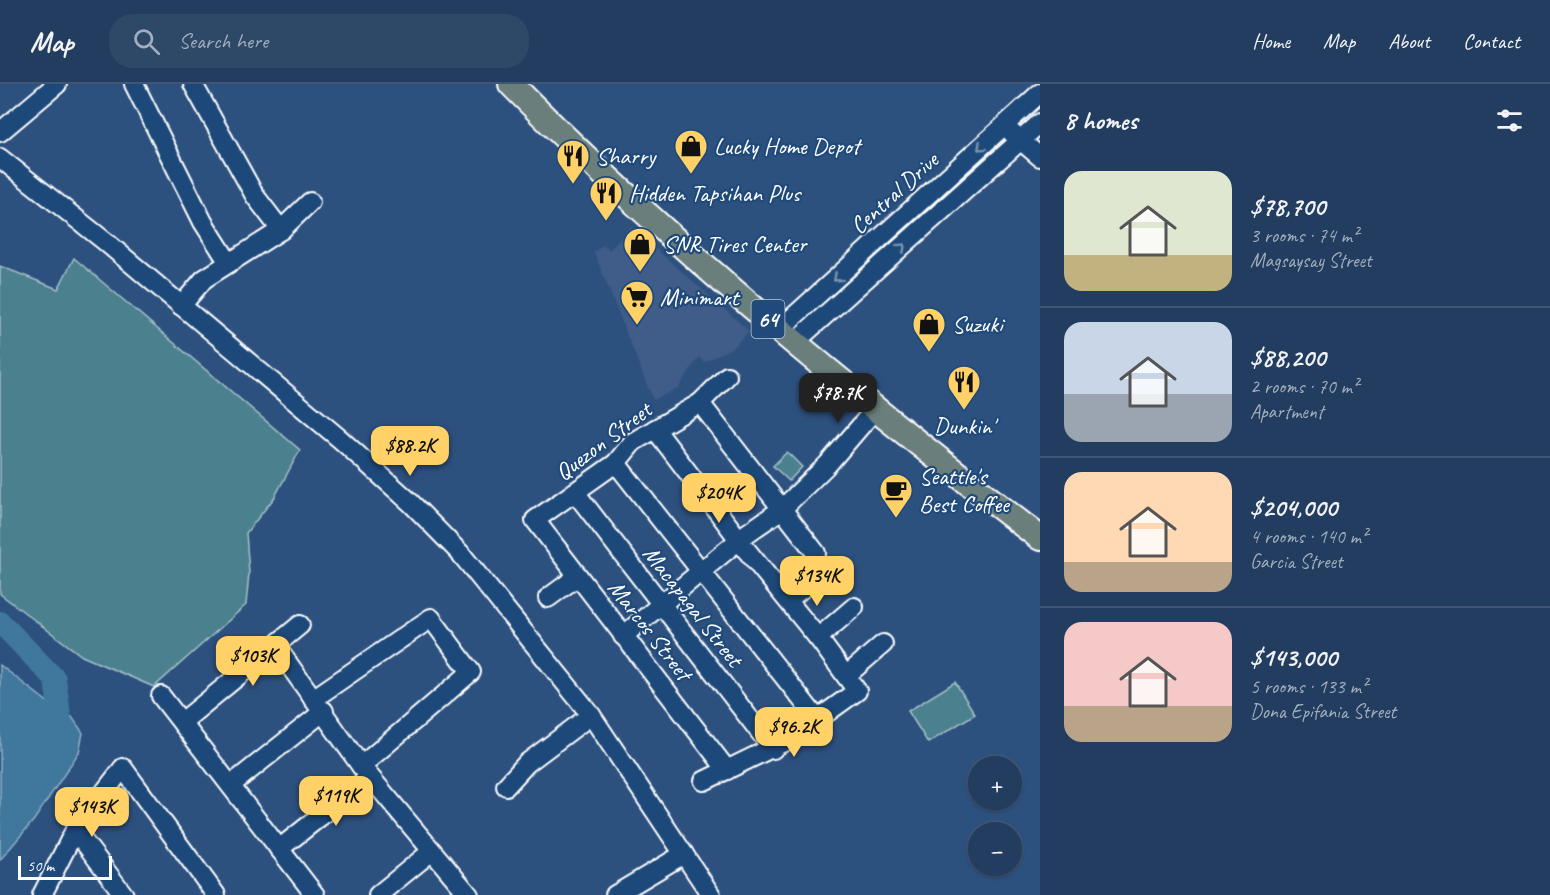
<!DOCTYPE html>
<meta charset="utf-8">
<style>
body{margin:0;font-family:Caveat,sans-serif;background:#2e4868;color:#f1f3f6;height:100vh;display:flex;flex-direction:column;font-size:22px;white-space:nowrap}
*{box-sizing:border-box;margin:0}
p{font-size:20px;color:#a2aebd}
.icon{flex:none;width:33px;height:33px;fill:none;stroke:currentColor;stroke-width:2;stroke-linecap:round;stroke-linejoin:round}
.map{position:relative;flex:1;overflow:hidden}
.drawer{display:flex;flex-direction:column;background:#223d5f;width:510px}
.drawer>*{flex:none}
.fabs{position:absolute;left:968px;top:672px;display:grid;gap:12px}
.fabs a{display:grid;place-items:center;width:54px;height:54px;border-radius:50%;background:#223d5f;box-shadow:0 2px 4px #0004,0 0 0 2px #3f5674;font-size:30px}
.scale{position:absolute;left:18px;bottom:15px;width:94px;box-sizing:border-box;padding-left:6px;border:3px solid #fff;border-top:0;font-size:16px;line-height:21px;white-space:nowrap;color:#fff;-webkit-text-stroke:4px #1f4a7a;paint-order:stroke}
.price{position:absolute;translate:-50% -51px;padding:0 14px;border-radius:12px;background:#ffd166;color:#111;font-size:20px;line-height:39px;filter:drop-shadow(0 2px 3px #0008)}
.price::after{content:'';position:absolute;left:50%;top:36px;width:18px;height:14px;margin-left:-9px;background:inherit;clip-path:polygon(0 0,100% 0,50% 100%)}
.price.current{background:#222;color:#fff}
ul{padding:0;list-style:none}
li{display:flex;align-items:center;gap:18px;height:150px;padding:0 24px}
li+li{border-top:2px solid #3f5674}
li span{display:grid;place-items:center;flex:none;width:168px;height:120px;border-radius:18px;color:#555}
li>.icon{margin-inline-start:auto}
span .icon{width:72px;height:72px;fill:#fffc;stroke-width:1}
li b{font-size:26px}
h2{display:flex;justify-content:space-between;align-items:center;height:72px;padding:0 24px;font-size:26px}
header{display:flex;align-items:center;gap:36px;box-sizing:border-box;height:84px;padding:0 30px;background:#223d5f;border-bottom:2px solid #3f5674}
header strong{font-size:28px}
nav{display:flex;gap:33px;margin-inline-start:auto;font-size:21px}
.search{width:420px;height:54px;background:#2e4868;display:flex;align-items:center;gap:15px;box-sizing:border-box;padding:0 21px;border-radius:24px;color:#a2aebd;font-size:22px}
main{display:flex;flex:1;min-height:0}
.map>svg:first-child{display:block}
</style>
<header>
<strong>Map</strong>
<div class="search"><svg class="icon" aria-label="search" viewBox="0 0 24 24"><circle cx="10" cy="10" r="6"/><path d="M15 15l6 6"/></svg>Search here</div>
<nav><a>Home</a><a>Map</a><a>About</a><a>Contact</a></nav>
</header>
<main>
<div class="map">
<svg width="1040" height="811" viewBox="0 0 1040 811">
<rect width="100%" height="100%" fill="#2d517f"/>
<filter id="ink" filterUnits="userSpaceOnUse"><feTurbulence type="fractalNoise" baseFrequency=".0167" numOctaves="2"/><feDisplacementMap in="SourceGraphic" scale="12" xChannelSelector="R" yChannelSelector="G"/><feConvolveMatrix kernelMatrix="1 2 1 2 8 2 1 2 1" color-interpolation-filters="sRGB"/></filter>
<g filter="url(#ink)">
<polygon fill="#415c88" points="631,143 749,247 734,263 704,278 699,273 678,304 653,316 594,168 603,161 609,166"/>
<g fill="#4c818f" stroke="#a6c0c7" stroke-width="1.5">
<polygon points="74,174 300,366 274,414 246,449 249,489 246,521 154,603 82,572 0,510 0,182 58,205"/>
<polygon points="787,368 802,383 789,397 773,382"/>
<polygon points="955,598 975,630 928,659 908,627"/>
</g>
<polygon fill="#41789d" stroke="#8daec4" stroke-width="1.5" points="0,581 54,623 72,633 83,649 79,668 34,736 0,776"/>
<g fill="none" stroke-linecap="round" stroke-linejoin="round">
<polyline stroke="#41789d" stroke-width="22" points="0,538 55,595 61,640"/>
<g stroke="#fff" stroke-width="22">
<g id="minor">
<polyline points="134,0 203,138 229,179"/>
<polyline points="193,0 255,112 281,146"/>
<polyline points="0,48 57,0"/>
<polyline points="1012,49 1040,73"/>
<polyline points="0,74 107,159 340,355 410,418 461,470 591,631 711,811"/>
<polyline points="181,222 204,195 281,146 310,118"/>
<polyline points="780,245 1040,9"/>
<polyline points="795,258 1040,39"/>
<polyline points="727,292 700,319 633,358 616,379 535,436 727,686"/>
<polyline points="700,319 816,469"/>
<polyline points="655,345 734,449"/>
<polyline points="616,379 818,636"/>
<polyline points="575,408 773,665"/>
<polyline points="746,450 782,425 828,380 876,324"/>
<polyline points="548,514 578,492"/>
<polyline points="788,516 826,485"/>
<polyline points="623,552 733,461"/>
<polyline points="818,554 854,523"/>
<polyline points="275,561 361,682 469,811"/>
<polyline points="846,592 883,560"/>
<polyline points="161,612 315,811"/>
<polyline points="313,615 431,534 471,588 361,682"/>
<polyline points="182,638 300,541"/>
<polyline points="704,697 790,655 857,607 818,554 744,463"/>
<polyline points="231,701 324,627"/>
<polyline points="506,702 527,679 591,631"/>
<polyline points="75,746 124,811"/>
<polyline points="279,765 370,693"/>
<polyline points="42,811 75,746 123,684 216,811"/>
<polyline points="378,811 432,767"/>
<polyline points="615,811 684,770"/>
</g>
</g>
<g stroke="#fff" stroke-width="28">
<path id="major" d="M511 0C674 165 856 313 1040 454"/>
</g>
<use href="#minor" stroke="#1f4a7a" stroke-width="18"/>
<use href="#major" stroke="#6b7f7c" stroke-width="24"/>
</g>
<defs><path id="oneway-chevron" d="M-2-3.5L2.5 0L-2 3.5" fill="none" stroke-width="1.6" stroke-linecap="round" stroke-linejoin="round" transform="scale(1.5)"/></defs>
<g stroke="#7992af">
<use href="#oneway-chevron" transform="translate(981 63) rotate(138)"/>
<use href="#oneway-chevron" transform="translate(902 163) rotate(-42)"/>
<use href="#oneway-chevron" transform="translate(837 194) rotate(138)"/>
</g>
</g>
<defs>
<g id="shop-pin" transform="scale(1.725)"><path d="M0 17L-7.5 6A9.5 9.5 0 1 1 7.5 6Z" fill="#ffd166" stroke="#1f4a7a"/><path d="M-5-2.5h2.3a2.7 3.5 0 0 1 5.4 0H5L5.5 6h-11ZM-1.5-2.5h3a1.5 2.3 0 0 0-3 0Z" fill="#111"/></g>
<g id="restaurant-pin" transform="scale(1.725)"><path d="M0 17L-7.5 6A9.5 9.5 0 1 1 7.5 6Z" fill="#ffd166" stroke="#1f4a7a"/><path d="M-5-6h1v4h1v-4h1v4h1v-4h1v5L-1.5 .5V6h-2V.5L-5-1ZM5-6V6H3V1.5H1.5Q1.5-4 5-6Z" fill="#111"/></g>
<g id="supermarket-pin" transform="scale(1.725)"><path d="M0 17L-7.5 6A9.5 9.5 0 1 1 7.5 6Z" fill="#ffd166" stroke="#1f4a7a"/><path d="M-6-5.5h2.5l.6 2H6L4.5 2H-2.5L-4.4-4H-6ZM-1.5 3.2a1.3 1.3 0 1 0 .1 0ZM3 3.2a1.3 1.3 0 1 0 .1 0Z" fill="#111"/></g>
<g id="cafe-pin" transform="scale(1.725)"><path d="M0 17L-7.5 6A9.5 9.5 0 1 1 7.5 6Z" fill="#ffd166" stroke="#1f4a7a"/><path d="M-5.5-4.5H6V0H3Q3 3.5 0 3.5H-2.5Q-5.5 3.5-5.5 0ZM3-3.2v2h1.7v-2ZM-6 4.5H4V6H-6Z" fill="#111"/></g>
</defs>
<g fill-rule="evenodd">
<use href="#shop-pin" x="691" y="62"/>
<use href="#restaurant-pin" x="573" y="72"/>
<use href="#restaurant-pin" x="606" y="109"/>
<use href="#shop-pin" x="640" y="160"/>
<use href="#supermarket-pin" x="637" y="213"/>
<use href="#shop-pin" x="929" y="240"/>
<use href="#restaurant-pin" x="964" y="298"/>
<use href="#cafe-pin" x="896" y="406"/>
</g>
<g text-anchor="middle" stroke-width="4.5" stroke-linejoin="round" paint-order="stroke">
<rect fill="#1f4a7a" stroke="#bcc9d7" stroke-width="1.5" x="751.5" y="216" width="33" height="38" rx="4.5"/>
<g font-size="22" font-weight="bold" fill="#fff">
<text x="768" y="243">64</text>
</g>
<g font-size="24" fill="#fff" stroke="#1f4a7a" text-anchor="start">
<text x="714" y="70">Lucky Home Depot</text>
<text x="596" y="80">Sharry</text>
<text x="629" y="117">Hidden Tapsihan Plus</text>
<text x="663" y="168">SNR Tires Center</text>
<text x="660" y="221">Minimart</text>
<text x="952" y="248">Suzuki</text>
<text x="964" y="350" text-anchor="middle">Dunkin'</text>
<text x="919" y="400">Seattle's<tspan x="919" dy="28">Best Coffee</tspan></text>
</g>
<g font-size="24" fill="#fff" stroke="#1f4a7a">
<text transform="translate(894 109) rotate(-42)" y="8">Central Drive</text>
<text transform="translate(603 357) rotate(-37)" y="8">Quezon Street</text>
<text transform="translate(693 522) rotate(52)" y="8">Macapagal Street</text>
<text transform="translate(650 546) rotate(52)" y="8">Marcos Street</text>
</g>
</g>
</svg>
<div class="fabs">
<a>+</a>
<a>−</a>
</div>
<div class="scale">50 m</div>
<b class="price current" style="left:838px;top:340px">$78.7K</b>
<b class="price" style="left:410px;top:393px">$88.2K</b>
<b class="price" style="left:719px;top:440px">$204K</b>
<b class="price" style="left:817px;top:523px">$134K</b>
<b class="price" style="left:253px;top:603px">$103K</b>
<b class="price" style="left:794px;top:674px">$96.2K</b>
<b class="price" style="left:336px;top:743px">$119K</b>
<b class="price" style="left:92px;top:754px">$143K</b>
</div>
<section class="drawer">
<h2>8 homes<svg class="icon" aria-label="filters" viewBox="0 0 24 24"><path d="M4 7h16M4 17h16"/><circle cx="9" cy="7" r="2"/><circle cx="15" cy="17" r="2"/></svg></h2>
<ul>
<li><span style="background:linear-gradient(#dfe7d0 70%,#c2b280 0)"><svg class="icon" aria-label="home" viewBox="0 0 24 24"><path d="M3 11l9-7 9 7M6 9v11h12V9"/></svg></span><div><b>$78,700</b><p>3 rooms · 74 m²</p><p>Magsaysay Street</p></div></li>
<li><span style="background:linear-gradient(#c9d6e8 60%,#9aa5b1 0)"><svg class="icon" aria-label="home" viewBox="0 0 24 24"><path d="M3 11l9-7 9 7M6 9v11h12V9"/></svg></span><div><b>$88,200</b><p>2 rooms · 70 m²</p><p>Apartment</p></div></li>
<li><span style="background:linear-gradient(#ffd9b3 75%,#b9a48a 0)"><svg class="icon" aria-label="home" viewBox="0 0 24 24"><path d="M3 11l9-7 9 7M6 9v11h12V9"/></svg></span><div><b>$204,000</b><p>4 rooms · 140 m²</p><p>Garcia Street</p></div></li>
<li><span style="background:linear-gradient(#f6c9c9 70%,#b9a48a 0)"><svg class="icon" aria-label="home" viewBox="0 0 24 24"><path d="M3 11l9-7 9 7M6 9v11h12V9"/></svg></span><div><b>$143,000</b><p>5 rooms · 133 m²</p><p>Dona Epifania Street</p></div></li>
</ul>
</section>
</main>
